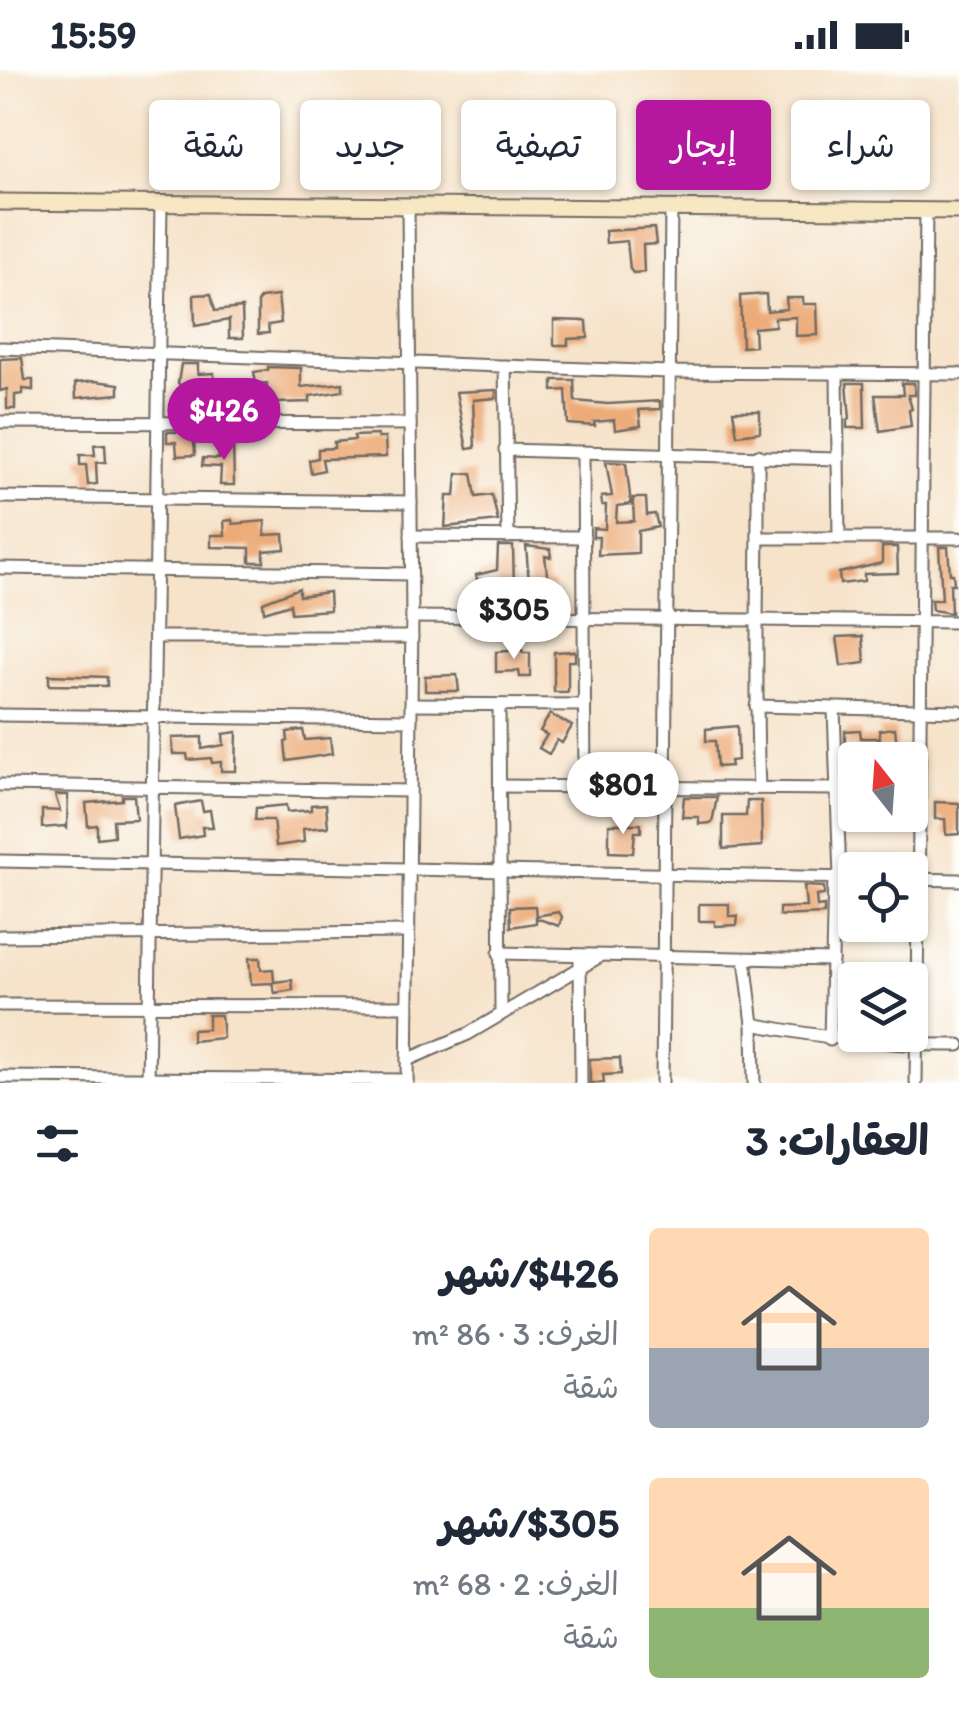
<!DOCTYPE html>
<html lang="ar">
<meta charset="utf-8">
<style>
body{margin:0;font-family:Itim,"Playpen Sans Arabic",sans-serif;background:#f6f6f7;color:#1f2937;direction:rtl;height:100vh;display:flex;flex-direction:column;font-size:38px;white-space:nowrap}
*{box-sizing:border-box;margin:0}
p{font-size:32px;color:#747a83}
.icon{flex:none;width:55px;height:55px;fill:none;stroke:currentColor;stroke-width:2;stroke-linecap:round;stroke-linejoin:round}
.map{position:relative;height:1013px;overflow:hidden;direction:ltr}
.details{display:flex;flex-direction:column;background:#fff;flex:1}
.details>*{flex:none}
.hud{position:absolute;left:30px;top:30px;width:900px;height:90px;direction:rtl;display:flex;gap:20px}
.needle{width:65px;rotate:343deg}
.fabs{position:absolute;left:838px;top:672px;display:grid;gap:20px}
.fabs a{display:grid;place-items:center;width:90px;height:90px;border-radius:10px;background:#fff;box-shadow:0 2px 8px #0004;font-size:50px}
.price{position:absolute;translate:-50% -85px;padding:0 22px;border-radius:35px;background:#fff;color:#222;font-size:32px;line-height:65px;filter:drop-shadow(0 2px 5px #0008)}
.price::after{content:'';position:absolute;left:50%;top:60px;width:30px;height:22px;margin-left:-15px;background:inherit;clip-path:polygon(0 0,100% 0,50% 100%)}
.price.current{background:#b5179e;color:#fff}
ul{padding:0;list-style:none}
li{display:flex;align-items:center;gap:30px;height:250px;padding:0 30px}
li span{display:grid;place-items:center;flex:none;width:280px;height:200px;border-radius:10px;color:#555}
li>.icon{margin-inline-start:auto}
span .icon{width:120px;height:120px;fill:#fffc;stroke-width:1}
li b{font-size:42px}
h2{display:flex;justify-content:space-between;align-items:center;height:120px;padding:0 30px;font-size:42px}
.pill{padding:0 35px;border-radius:10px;background:#fff;box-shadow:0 2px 8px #0004;font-size:35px;line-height:90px}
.pill.current{background:#b5179e;color:#fff}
.status{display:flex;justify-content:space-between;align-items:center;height:70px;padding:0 50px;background:#fff;direction:ltr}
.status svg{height:28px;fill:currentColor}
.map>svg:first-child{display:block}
</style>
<div class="status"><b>15:59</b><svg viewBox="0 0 49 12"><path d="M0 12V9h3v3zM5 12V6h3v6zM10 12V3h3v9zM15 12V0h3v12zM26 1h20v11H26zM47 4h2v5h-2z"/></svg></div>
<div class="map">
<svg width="959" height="1013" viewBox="0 0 959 1013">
<rect width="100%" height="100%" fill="#fdfcf7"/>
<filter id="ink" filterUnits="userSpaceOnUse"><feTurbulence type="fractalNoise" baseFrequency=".01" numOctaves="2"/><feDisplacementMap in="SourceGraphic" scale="20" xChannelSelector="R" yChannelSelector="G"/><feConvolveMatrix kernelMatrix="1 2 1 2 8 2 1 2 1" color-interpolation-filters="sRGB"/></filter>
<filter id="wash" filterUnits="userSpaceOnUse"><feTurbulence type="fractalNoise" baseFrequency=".0048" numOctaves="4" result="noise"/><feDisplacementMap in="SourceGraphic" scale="40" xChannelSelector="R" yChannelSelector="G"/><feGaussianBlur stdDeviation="2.25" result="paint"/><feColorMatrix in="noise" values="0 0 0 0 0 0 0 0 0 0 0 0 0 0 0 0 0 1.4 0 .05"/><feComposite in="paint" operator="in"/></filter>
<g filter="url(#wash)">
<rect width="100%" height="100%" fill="#f6e3ca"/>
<g id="blocks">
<g fill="#edab78">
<polygon points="654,158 656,174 643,175 644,202 633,203 630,199 627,171 606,173 605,161"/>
<polygon points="211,224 215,241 242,238 243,268 229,268 229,250 195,256 194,225"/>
<polygon points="766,224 767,241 787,239 786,228 803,228 803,234 817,234 818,265 796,266 796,247 775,248 775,256 754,258 755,276 742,277 740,226"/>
<polygon points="278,226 281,253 268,255 269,263 258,264 258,231 261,228"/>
<polygon points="554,250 587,251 588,268 568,269 568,275 554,275"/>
<polygon points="22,288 25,310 33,310 33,320 23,319 23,324 15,325 15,339 7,339 7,319 0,321 0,289"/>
<polygon points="181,294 198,294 198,304 214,303 214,312 196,312 195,327 184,327 184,319 178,313"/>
<polygon points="268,297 301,298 301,317 343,313 343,321 310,326 310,332 277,333 278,340 268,342 267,313 256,314 254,302 268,300"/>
<polygon points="553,310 574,310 575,331 608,334 660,331 660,339 639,340 641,356 615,360 614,350 594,352 595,356 568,354 566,320 553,321"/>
<polygon points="95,311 119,314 119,324 76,328 75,313"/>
<polygon points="847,313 864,313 865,358 847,358 847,350 850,349"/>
<polygon points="902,313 914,313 915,325 908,325 912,339 909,340 911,356 880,361 875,325 903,325"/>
<polygon points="496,320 496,328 473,330 475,378 467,379 456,322"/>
<polygon points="733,341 760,341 760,362 737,365"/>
<polygon points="167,362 201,362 202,371 194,371 195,385 177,386 176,372 167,372"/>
<polygon points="377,365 378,368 385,368 386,387 322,389 324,400 311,403 309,390 318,388 318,379 334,378 334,372 355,370 354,366"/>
<polygon points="233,371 234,415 220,415 221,397 202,396 203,388 219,389 218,372"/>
<polygon points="105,374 106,392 96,393 97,414 88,415 86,395 80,395 80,385 95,385 94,375"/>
<polygon points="606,392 626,393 631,434 617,436 616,452 634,451 633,428 646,428 647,445 655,444 658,457 638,461 638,483 598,485 599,467 593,467 593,458 605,459 606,435 602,435 601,427 612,426"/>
<polygon points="472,403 476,427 492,425 498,451 445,457 447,426 455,426 457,404"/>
<polygon points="232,450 233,454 265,451 265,465 284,464 285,479 264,481 264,492 250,492 250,478 211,477 211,465 225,465 224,451"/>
<polygon points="498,476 513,476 514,520 499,523 496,508 477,510 476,505 497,500"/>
<polygon points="526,476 550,479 551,487 545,486 548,513 553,513 553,522 530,524"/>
<polygon points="882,477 897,477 898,503 864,504 864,511 840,514 839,503 882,493"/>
<polygon points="939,477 948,477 950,504 953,504 954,514 950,514 951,543 932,540 931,530 942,530"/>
<polygon points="299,518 299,526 329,522 330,540 291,543 290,534 264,542 263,532"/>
<polygon points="863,566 865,593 841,596 837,567"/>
<polygon points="522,580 523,583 530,583 530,607 520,607 519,601 496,602 496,582"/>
<polygon points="575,581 575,591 568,591 568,622 554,622 554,582"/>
<polygon points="49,605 107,607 107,616 49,615"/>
<polygon points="457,605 459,621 425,621 425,606"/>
<polygon points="550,644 572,656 562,673 557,670 549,684 539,678 547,665 540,661"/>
<polygon points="737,656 738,690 730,691 731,696 717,697 715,671 706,671 706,659"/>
<polygon points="895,658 897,677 856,679 855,676 845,676 845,661 860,660 861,668 880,668 879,660"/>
<polygon points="303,660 305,670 330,668 332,684 287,691 285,672 288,671 287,662"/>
<polygon points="237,662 236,701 221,701 221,692 212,693 211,688 188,690 187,684 173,684 172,668 202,667 202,679 224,675 223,664"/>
<polygon points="55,725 68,725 67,758 65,756 42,758 42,740 60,741"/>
<polygon points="122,726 134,726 136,749 113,750 114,766 97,768 97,755 88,756 86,733 122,730"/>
<polygon points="684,727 717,727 712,753 699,754 699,747 682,747"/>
<polygon points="201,731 203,741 210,740 213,757 202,757 203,765 179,769 175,736"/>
<polygon points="747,731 761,731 762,776 723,779 723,746 746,746"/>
<polygon points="935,732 959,733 959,764 946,765 945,749 935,749"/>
<polygon points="326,734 328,757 303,759 304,772 276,776 273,750 255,750 256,738 286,735 287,742 311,740 311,735"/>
<polygon points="609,754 641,754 641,762 635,762 633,783 609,782"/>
<polygon points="804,816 824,817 824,825 816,826 817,837 824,836 824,844 779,846 779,838 806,837"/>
<polygon points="699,834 729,834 729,846 738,846 737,855 715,856 715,851 699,851"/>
<polygon points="535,836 536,846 559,842 562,847 559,856 536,848 536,853 511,857 510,837"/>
<polygon points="249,888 260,888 261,900 273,899 274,912 292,910 293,920 275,923 272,913 251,914"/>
<polygon points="208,945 221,945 223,968 192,971 192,960 208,959"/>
<polygon points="620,988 621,1004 603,1005 604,1013 590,1013 590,989"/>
</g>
</g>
</g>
<g filter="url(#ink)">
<use href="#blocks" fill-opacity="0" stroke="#726b63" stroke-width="2.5"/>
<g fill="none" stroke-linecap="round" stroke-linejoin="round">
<g stroke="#726b63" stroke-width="15">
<g id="street">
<polyline points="0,278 670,302 959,304"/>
<polyline points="505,296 508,467"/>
<polyline points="837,303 839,468"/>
<polyline points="0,352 410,354"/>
<polyline points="505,380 838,389"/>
<polyline points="583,382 585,717"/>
<path d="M758 385C759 496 754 607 759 718"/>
<polyline points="0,427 411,432"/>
<polyline points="411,466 584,467"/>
<polyline points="759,468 959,468"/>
<polyline points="0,498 411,504"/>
<polyline points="412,547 959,552"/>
<polyline points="155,567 412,567"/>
<polyline points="411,634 585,635"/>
<polyline points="499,635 501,943"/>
<polyline points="756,636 959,641"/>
<polyline points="834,639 840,808"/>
<polyline points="0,645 411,650"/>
<polyline points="0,715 410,721"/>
<polyline points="500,716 837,719"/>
<polyline points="0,791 855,808"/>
<polyline points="910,809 959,810"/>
<polyline points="0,866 408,862"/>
<polyline points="499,883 832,890"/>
<polyline points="580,889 581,1013"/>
<polyline points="745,889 753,954 754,1013"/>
<polyline points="0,935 407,936"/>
<path d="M753 954C822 968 888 976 959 975"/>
<polyline points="830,970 834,807"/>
<polyline points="407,990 468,964 597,888"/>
<polyline points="0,1007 407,1010"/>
<polyline points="148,1013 161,134"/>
<polyline points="407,1013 412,547 408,136"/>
<polyline points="662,1013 671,138"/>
<polyline points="916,1013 926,141"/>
</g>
</g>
<g stroke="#726b63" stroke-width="19">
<polyline id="secondary" points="0,132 959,141"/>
</g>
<use href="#street" stroke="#fff" stroke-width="11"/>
<use href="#secondary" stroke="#f7e8c3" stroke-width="15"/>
</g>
</g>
</svg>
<div class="fabs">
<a><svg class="needle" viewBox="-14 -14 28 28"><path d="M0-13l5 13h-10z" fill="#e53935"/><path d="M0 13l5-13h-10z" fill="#747a83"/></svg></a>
<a><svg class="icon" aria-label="locate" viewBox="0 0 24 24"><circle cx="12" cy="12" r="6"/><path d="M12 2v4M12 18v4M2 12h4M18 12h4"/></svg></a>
<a><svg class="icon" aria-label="layers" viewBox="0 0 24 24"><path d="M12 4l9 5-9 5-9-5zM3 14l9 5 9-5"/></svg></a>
</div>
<b class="price current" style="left:224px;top:393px">$426</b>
<b class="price" style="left:514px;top:592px">$305</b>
<b class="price" style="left:623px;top:767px">$801</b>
<div class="hud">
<a class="pill">شراء</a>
<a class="pill current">إيجار</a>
<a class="pill">تصفية</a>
<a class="pill">جديد</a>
<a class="pill">شقة</a>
</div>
</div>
<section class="details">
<h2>العقارات: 3<svg class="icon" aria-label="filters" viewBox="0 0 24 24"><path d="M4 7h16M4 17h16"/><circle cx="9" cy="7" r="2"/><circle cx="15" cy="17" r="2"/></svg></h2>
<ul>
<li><span style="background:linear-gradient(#ffd9b3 60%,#9aa5b1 0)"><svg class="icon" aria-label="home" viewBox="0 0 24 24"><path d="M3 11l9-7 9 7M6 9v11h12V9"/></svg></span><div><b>$426/شهر</b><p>الغرف: 3 · 86 m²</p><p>شقة</p></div></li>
<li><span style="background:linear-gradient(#ffd9b3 65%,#8fb573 0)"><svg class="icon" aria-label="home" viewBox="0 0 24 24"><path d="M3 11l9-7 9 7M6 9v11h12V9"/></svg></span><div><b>$305/شهر</b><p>الغرف: 2 · 68 m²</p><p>شقة</p></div></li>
</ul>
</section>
